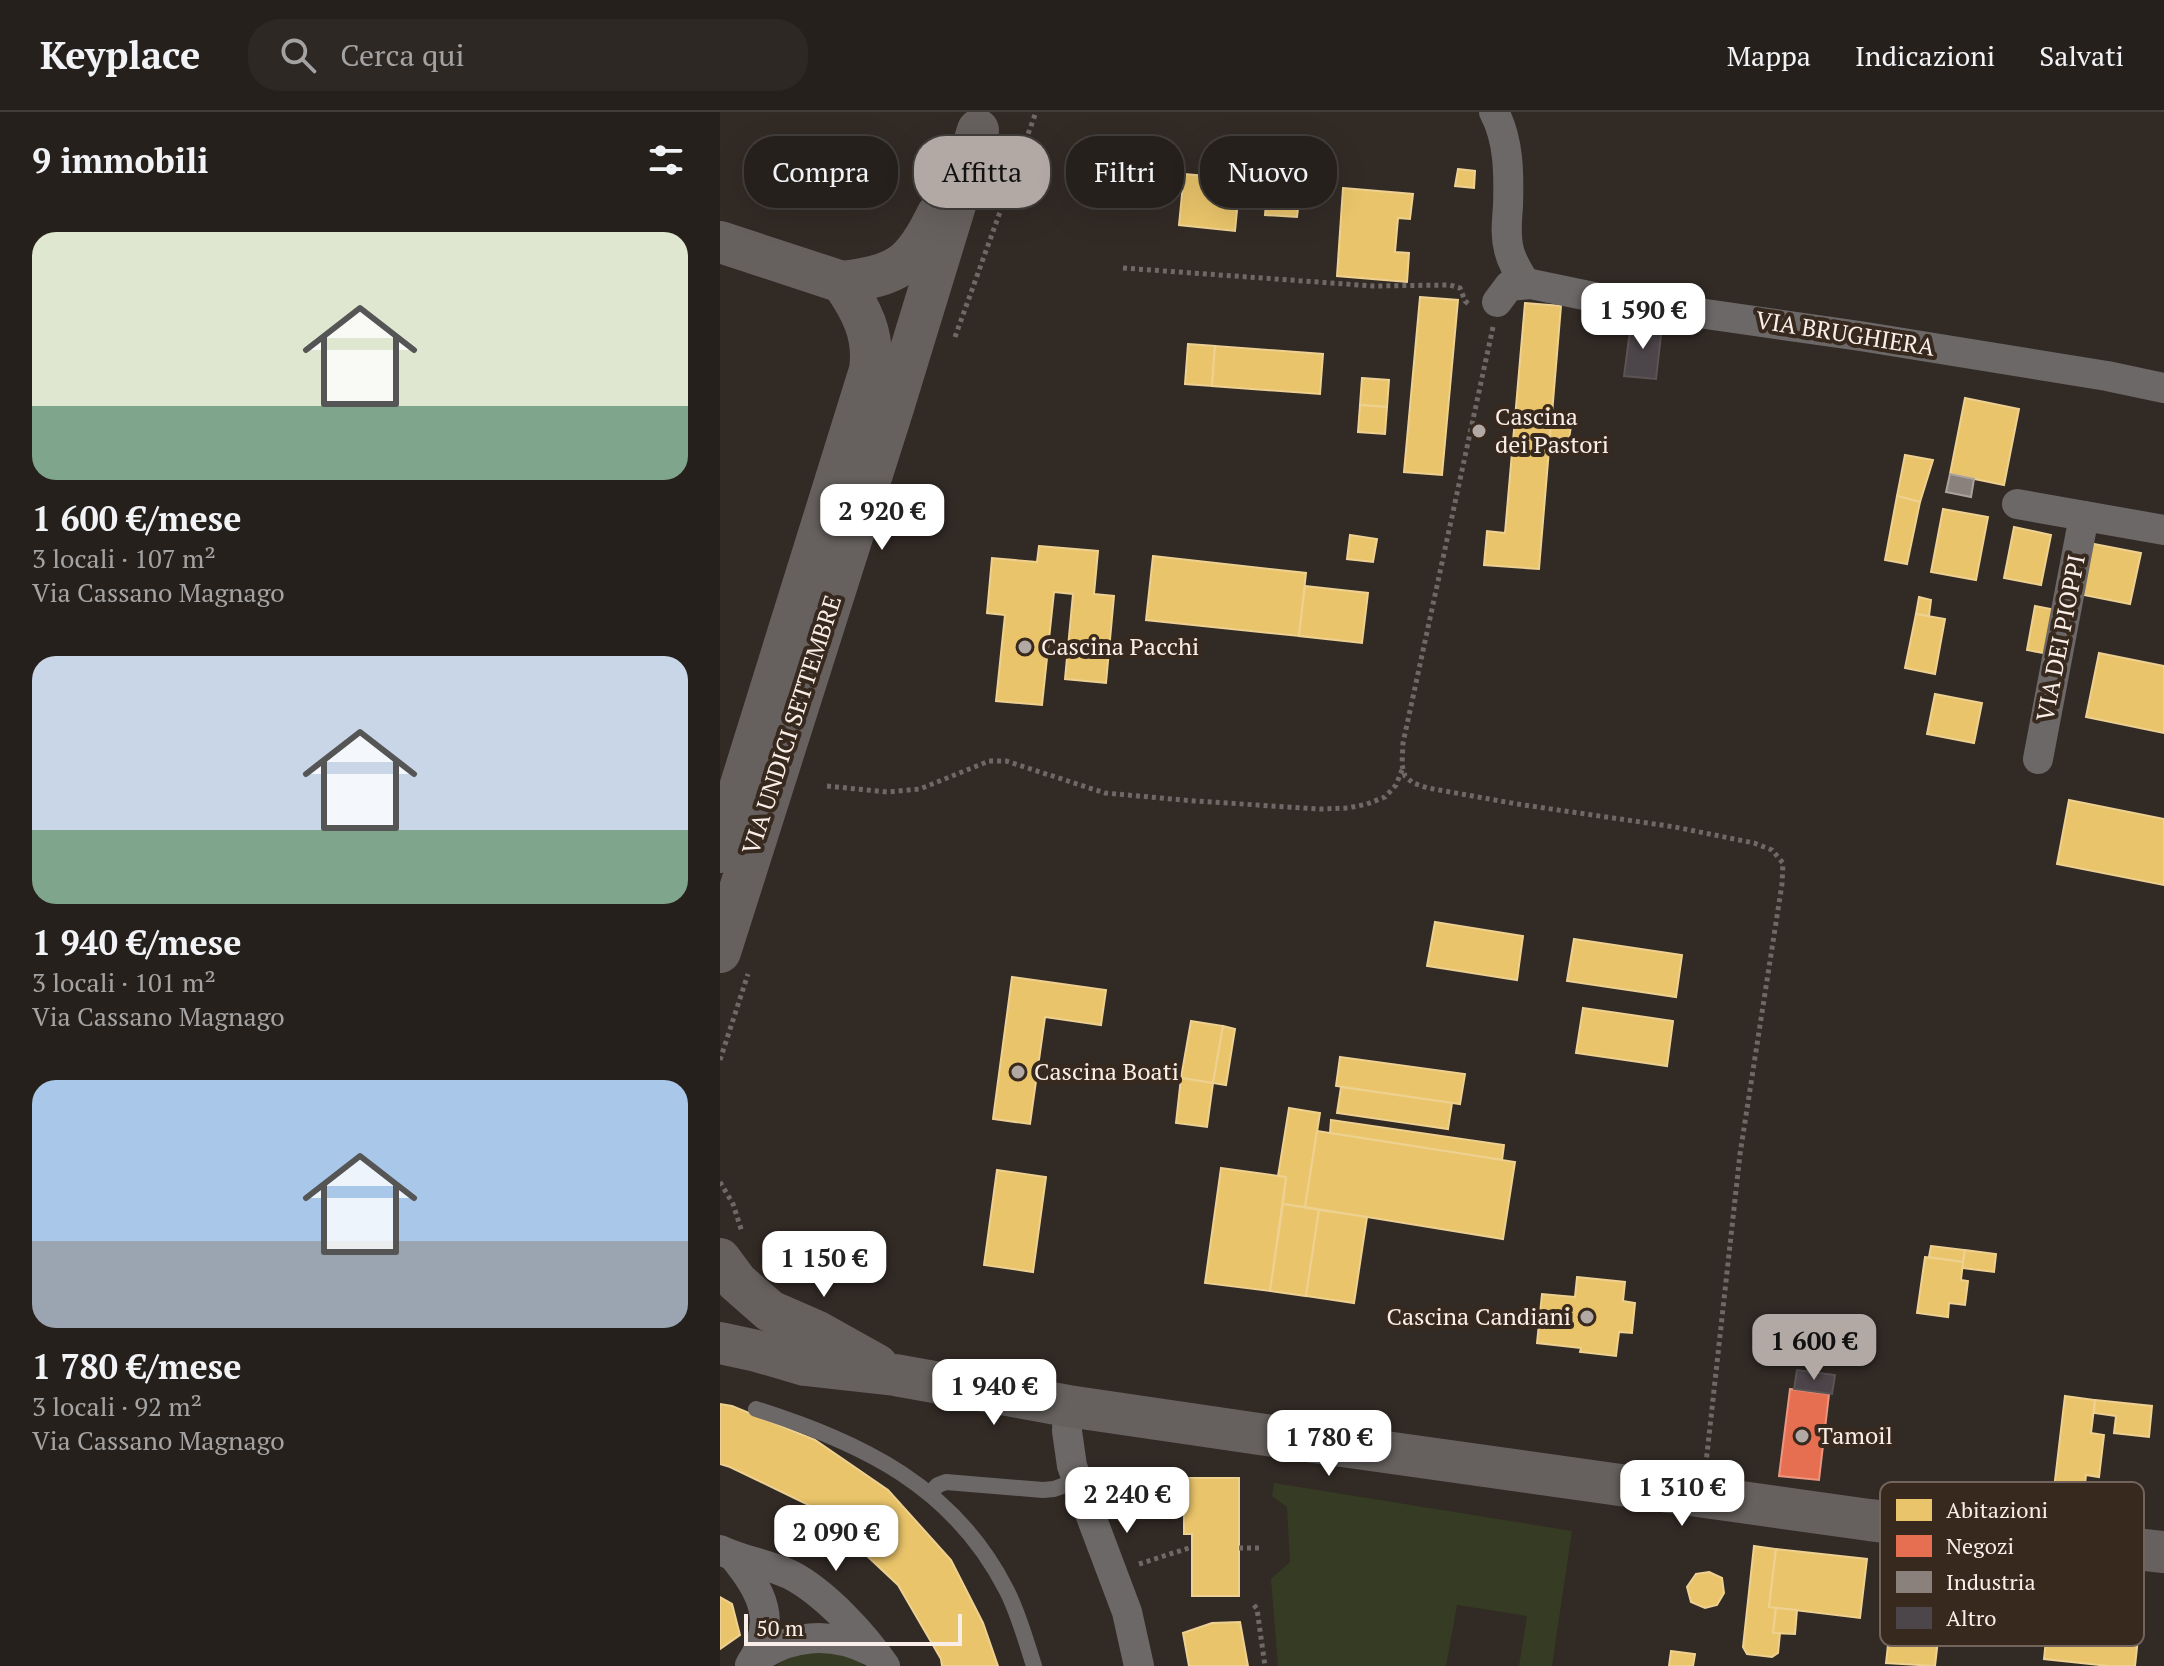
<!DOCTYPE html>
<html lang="it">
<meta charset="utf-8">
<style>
body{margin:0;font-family:"PT Serif",serif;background:#2e2825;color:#f1f3f6;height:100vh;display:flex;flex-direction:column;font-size:30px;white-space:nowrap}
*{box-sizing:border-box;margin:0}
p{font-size:26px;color:#a4a3a3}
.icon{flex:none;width:44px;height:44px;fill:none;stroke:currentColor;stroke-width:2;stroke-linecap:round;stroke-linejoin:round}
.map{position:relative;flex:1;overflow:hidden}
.details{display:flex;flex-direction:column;background:#26201c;width:720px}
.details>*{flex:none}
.hud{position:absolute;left:24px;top:24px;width:760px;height:72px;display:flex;gap:16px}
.scale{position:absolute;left:24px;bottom:20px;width:218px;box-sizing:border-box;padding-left:8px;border:4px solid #f9eee8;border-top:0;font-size:22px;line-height:28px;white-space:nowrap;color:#f9eee8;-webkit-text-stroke:6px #38291f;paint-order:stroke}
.price{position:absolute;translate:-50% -68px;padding:0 18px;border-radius:16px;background:#fff;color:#222;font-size:26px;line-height:52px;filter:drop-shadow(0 2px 4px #0008)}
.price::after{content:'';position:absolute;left:50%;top:48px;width:24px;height:18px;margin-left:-12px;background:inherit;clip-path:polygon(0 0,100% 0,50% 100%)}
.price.selected{background:#b3a9a4;color:#111}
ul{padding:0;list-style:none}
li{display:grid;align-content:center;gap:16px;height:424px;padding:0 32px}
li span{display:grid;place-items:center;height:248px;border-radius:24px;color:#555}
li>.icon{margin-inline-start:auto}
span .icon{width:144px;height:144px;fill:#fffc;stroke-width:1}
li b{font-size:34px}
h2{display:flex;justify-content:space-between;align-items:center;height:96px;padding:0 32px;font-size:34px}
.pill{padding:0 28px;border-radius:32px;background:#26201c;box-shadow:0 8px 32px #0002,0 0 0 2px #423e3b;font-size:28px;line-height:72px}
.pill.selected{background:#b3a9a4;color:#111}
header{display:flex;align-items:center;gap:48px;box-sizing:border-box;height:112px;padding:0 40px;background:#26201c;border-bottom:2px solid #423e3b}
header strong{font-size:38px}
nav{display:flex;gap:44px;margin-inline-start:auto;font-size:28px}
.search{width:560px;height:72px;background:#2e2825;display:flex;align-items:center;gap:20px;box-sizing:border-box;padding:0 28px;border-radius:32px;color:#a4a3a3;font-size:30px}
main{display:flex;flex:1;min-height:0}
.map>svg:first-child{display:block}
</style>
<header>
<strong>Keyplace</strong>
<div class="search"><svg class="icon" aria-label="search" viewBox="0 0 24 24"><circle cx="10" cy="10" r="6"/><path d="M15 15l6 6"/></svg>Cerca qui</div>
<nav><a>Mappa</a><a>Indicazioni</a><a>Salvati</a></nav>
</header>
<main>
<section class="details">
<h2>9 immobili<svg class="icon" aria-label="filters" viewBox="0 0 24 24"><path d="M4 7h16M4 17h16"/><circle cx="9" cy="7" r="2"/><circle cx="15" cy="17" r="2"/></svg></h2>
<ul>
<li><span style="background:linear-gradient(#dfe7d0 70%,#7fa58c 0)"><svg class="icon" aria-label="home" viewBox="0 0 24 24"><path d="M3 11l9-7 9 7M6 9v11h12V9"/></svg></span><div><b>1 600 €/mese</b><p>3 locali · 107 m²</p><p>Via Cassano Magnago</p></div></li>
<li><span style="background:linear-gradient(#c9d6e8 70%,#7fa58c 0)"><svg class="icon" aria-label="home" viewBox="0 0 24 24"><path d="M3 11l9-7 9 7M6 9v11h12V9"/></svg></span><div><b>1 940 €/mese</b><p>3 locali · 101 m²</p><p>Via Cassano Magnago</p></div></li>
<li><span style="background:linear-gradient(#a9c7e8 65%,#9aa5b1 0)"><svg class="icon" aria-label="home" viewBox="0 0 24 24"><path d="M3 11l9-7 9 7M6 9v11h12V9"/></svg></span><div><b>1 780 €/mese</b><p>3 locali · 92 m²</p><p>Via Cassano Magnago</p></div></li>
</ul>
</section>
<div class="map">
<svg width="1444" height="1554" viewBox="0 0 1444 1554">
<rect width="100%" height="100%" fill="#322a25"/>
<g fill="#353c23">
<polygon points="554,1371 852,1419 832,1554 799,1554 807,1504 737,1493 726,1554 558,1554 551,1467 570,1450 567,1395 552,1384"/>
<polygon points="91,1536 136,1547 144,1554 57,1554 64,1547"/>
</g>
<g fill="#e9c46a" stroke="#eed190" stroke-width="2">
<polygon points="738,57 755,59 754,76 735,74"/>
<polygon points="464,62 520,67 515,119 459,113"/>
<polygon points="520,67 548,70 547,87 519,84"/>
<polygon points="548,70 581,72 577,105 545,103"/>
<polygon points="623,76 693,82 690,107 678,106 675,140 689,141 687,170 617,164"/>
<polygon points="700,185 738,188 722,363 684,360"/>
<polygon points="805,191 841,194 819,457 764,453 767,419 785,421"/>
<polygon points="468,232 495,234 492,274 465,272"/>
<polygon points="495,234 603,242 600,282 492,274"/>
<polygon points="642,266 669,268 667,295 640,293"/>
<polygon points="1245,286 1299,297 1284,373 1230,362"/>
<polygon points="640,293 667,295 665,322 638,320"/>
<polygon points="831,312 851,314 849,327 830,326"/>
<polygon points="1185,343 1213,348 1200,390 1177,384"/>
<polygon points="1177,384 1200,390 1187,452 1165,448"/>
<polygon points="1223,397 1268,405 1256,468 1211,460"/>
<polygon points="1294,415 1331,423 1321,473 1284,466"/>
<polygon points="630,423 657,427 653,450 627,447"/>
<polygon points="1369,431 1421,441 1410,492 1359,482"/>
<polygon points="319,434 378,439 374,482 394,484 386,571 345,567 353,482 334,480 322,593 276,589 285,503 267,501 272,446 317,450"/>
<polygon points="433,444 586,461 579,524 426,508"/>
<polygon points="585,474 648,481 642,531 579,524"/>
<polygon points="1199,485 1211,488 1209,504 1196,502"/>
<polygon points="1315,494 1336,498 1329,542 1307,538"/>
<polygon points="1196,502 1225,507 1215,562 1185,556"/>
<polygon points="1379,541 1444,554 1444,621 1366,605"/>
<polygon points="1215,582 1262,591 1254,631 1207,622"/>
<polygon points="1349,688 1444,707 1444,773 1337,752"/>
<polygon points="715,810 803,824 797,868 707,854"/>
<polygon points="854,827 962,843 956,885 847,869"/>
<polygon points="292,865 386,878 381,913 325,905 310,1012 273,1007"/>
<polygon points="863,896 953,909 947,954 856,941"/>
<polygon points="471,909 503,914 493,971 461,966"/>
<polygon points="503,914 515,917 506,973 493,971"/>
<polygon points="620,945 745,962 740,992 616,974"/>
<polygon points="461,966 493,971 487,1015 456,1011"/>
<polygon points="621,975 732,991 728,1017 617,1001"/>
<polygon points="569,996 600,1001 585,1095 563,1092 566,1065 558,1064"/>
<polygon points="611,1008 784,1033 782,1048 610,1021"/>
<polygon points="597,1019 795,1050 783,1127 585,1095"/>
<polygon points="501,1056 566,1065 550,1179 485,1171"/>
<polygon points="277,1058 326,1065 313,1160 264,1153"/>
<polygon points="563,1092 599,1098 586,1184 550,1179"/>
<polygon points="599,1098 647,1105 634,1191 586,1184"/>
<polygon points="1211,1134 1245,1138 1243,1150 1209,1145"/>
<polygon points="1245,1138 1276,1142 1274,1160 1242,1156"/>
<polygon points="1205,1145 1243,1150 1241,1168 1248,1169 1245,1193 1229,1191 1228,1205 1197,1201"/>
<polygon points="857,1165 905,1170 903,1189 915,1191 912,1221 899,1220 896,1244 860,1240 861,1236 817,1231 822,1182 855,1185"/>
<polygon points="1345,1284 1375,1288 1371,1321 1384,1323 1379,1365 1366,1363 1364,1381 1334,1377"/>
<polygon points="1375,1288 1432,1294 1429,1325 1394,1321 1396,1304 1374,1301"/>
<polygon points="0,1292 12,1294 95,1328 168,1378 231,1448 263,1511 278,1554 222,1554 221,1547 178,1473 97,1397 10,1355 0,1352"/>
<polygon points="464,1366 519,1366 519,1484 472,1484 472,1422 464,1422"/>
<polygon points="1034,1434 1056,1437 1049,1495 1056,1496 1053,1521 1060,1521 1058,1541 1052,1545 1027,1542 1023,1535"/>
<polygon points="1056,1437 1147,1447 1140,1506 1049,1495"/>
<polygon points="1177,1452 1226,1458 1215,1554 1166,1551"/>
<polygon points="989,1460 1002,1466 1004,1481 997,1493 985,1496 971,1490 967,1475 976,1462"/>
<polygon points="0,1485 12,1492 20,1523 0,1537"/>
<polygon points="1056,1496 1077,1498 1075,1522 1053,1521"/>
<polygon points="1329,1499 1420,1508 1415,1554 1389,1554 1324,1547"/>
<polygon points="520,1510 528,1554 469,1554 463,1521 492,1511"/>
<polygon points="951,1539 975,1542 973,1554 949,1554"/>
</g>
<polygon fill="#e76f51" stroke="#ec957e" stroke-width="2" points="1070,1277 1109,1282 1099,1368 1059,1364"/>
<polygon fill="#8a817c" stroke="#aba29c" stroke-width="2" points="1230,362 1254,367 1251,385 1226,380"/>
<g fill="#4c4549" stroke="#5a5455" stroke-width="2">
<polygon points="911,211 942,214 936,267 904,264"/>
<polygon points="1077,1258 1115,1263 1112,1282 1074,1277"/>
</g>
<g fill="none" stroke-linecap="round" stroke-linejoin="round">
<g stroke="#6e6966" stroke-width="5" stroke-dasharray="4 4" stroke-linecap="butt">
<polyline points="403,156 653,174 730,173 740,176 745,189 750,193"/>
<polyline points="773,215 683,631 682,653 685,664 693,671 708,676 797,692 955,715 1034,731 1052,738 1063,751 1062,772 1020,1042 986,1351"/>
<polyline points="235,225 316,0"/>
<polyline points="107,674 167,680 200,677 269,649 286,649 385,681 474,689 601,697 628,696 647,692 665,685 676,673 682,658"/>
<polyline points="0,948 28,862"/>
<polyline points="0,1070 13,1092 22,1120"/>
<polyline points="519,1436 539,1436"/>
<polyline points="419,1452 472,1435"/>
<polyline points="534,1493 537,1497 545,1554"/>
</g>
<g stroke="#6c6867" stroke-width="16">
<path d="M36 1297C142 1331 234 1374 287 1479 299 1503 306 1529 314 1554"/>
<polyline points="210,1381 218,1373 226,1370 323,1378 334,1377 356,1369"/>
</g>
<g stroke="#6c6867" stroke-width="30">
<path d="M774 0C789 28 789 62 788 94 787 109 785 123 789 138 792 151 799 161 806 172"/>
<polyline points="777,190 789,174 811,172 888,188 1140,224 1387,264 1444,276"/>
<polyline points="1297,392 1444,418"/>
<polyline points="1318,647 1364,404"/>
<polyline points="348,1294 347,1319 352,1354 407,1500 419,1554"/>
<path d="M0 1438C23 1449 48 1452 71 1463 105 1481 143 1522 165 1554"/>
<path d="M13 1444C43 1480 58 1510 30 1553"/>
<path d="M32 1550C68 1522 111 1519 151 1539"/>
</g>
<g stroke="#66615f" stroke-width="42">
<path d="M0 130 122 170C177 164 193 153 217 103"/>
<path d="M0 740 150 258C155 223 141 197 122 170"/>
<polyline points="0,840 173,296 258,18"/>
<polyline points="0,1147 17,1170 50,1199 98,1220 157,1253"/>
<polyline points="0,1231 37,1239 85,1253 175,1263 348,1294 594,1330 1149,1408 1444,1440"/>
</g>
</g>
<g fill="#b3a9a4" stroke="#38291f" stroke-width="3">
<circle cx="759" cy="319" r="8"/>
<circle cx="305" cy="535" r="8"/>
<circle cx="298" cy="960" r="8"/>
<circle cx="867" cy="1205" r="8"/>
<circle cx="1082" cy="1324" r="8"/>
</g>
<g text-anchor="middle" stroke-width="8" stroke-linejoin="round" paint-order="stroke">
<g font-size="24" fill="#f9eee8" stroke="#38291f">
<text transform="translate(1125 222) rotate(9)" y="8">VIA BRUGHIERA</text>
<text transform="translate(1341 526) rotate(-79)" y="8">VIA DEI PIOPPI</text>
<text transform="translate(72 613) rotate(-72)" y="8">VIA UNDICI SETTEMBRE</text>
</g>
<g font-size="24" fill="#f9eee8" stroke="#38291f" text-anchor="start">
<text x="775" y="313">Cascina<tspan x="775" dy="28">dei Pastori</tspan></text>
<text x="321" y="543">Cascina Pacchi</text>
<text x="314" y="968">Cascina Boati</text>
<text x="851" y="1213" text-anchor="end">Cascina Candiani</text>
<text x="1098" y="1332">Tamoil</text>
</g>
</g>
<rect x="1160" y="1370" width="264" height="164" rx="12" fill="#38291f" stroke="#72645b" stroke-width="2"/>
<rect x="1176" y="1387" width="36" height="22" fill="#e9c46a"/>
<rect x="1176" y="1423" width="36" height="22" fill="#e76f51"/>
<rect x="1176" y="1459" width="36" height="22" fill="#8a817c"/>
<rect x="1176" y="1495" width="36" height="22" fill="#4c4549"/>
<g font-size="22" fill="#f9eee8">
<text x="1226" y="1406">Abitazioni</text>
<text x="1226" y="1442">Negozi</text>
<text x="1226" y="1478">Industria</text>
<text x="1226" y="1514">Altro</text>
</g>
</svg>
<div class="scale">50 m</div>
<b class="price" style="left:923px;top:239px">1 590 €</b>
<b class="price" style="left:162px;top:440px">2 920 €</b>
<b class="price" style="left:104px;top:1187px">1 150 €</b>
<b class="price selected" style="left:1094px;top:1270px">1 600 €</b>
<b class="price" style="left:274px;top:1315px">1 940 €</b>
<b class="price" style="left:609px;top:1366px">1 780 €</b>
<b class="price" style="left:962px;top:1416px">1 310 €</b>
<b class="price" style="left:407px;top:1423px">2 240 €</b>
<b class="price" style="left:116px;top:1461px">2 090 €</b>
<div class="hud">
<a class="pill">Compra</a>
<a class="pill selected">Affitta</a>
<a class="pill">Filtri</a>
<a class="pill">Nuovo</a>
</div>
</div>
</main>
